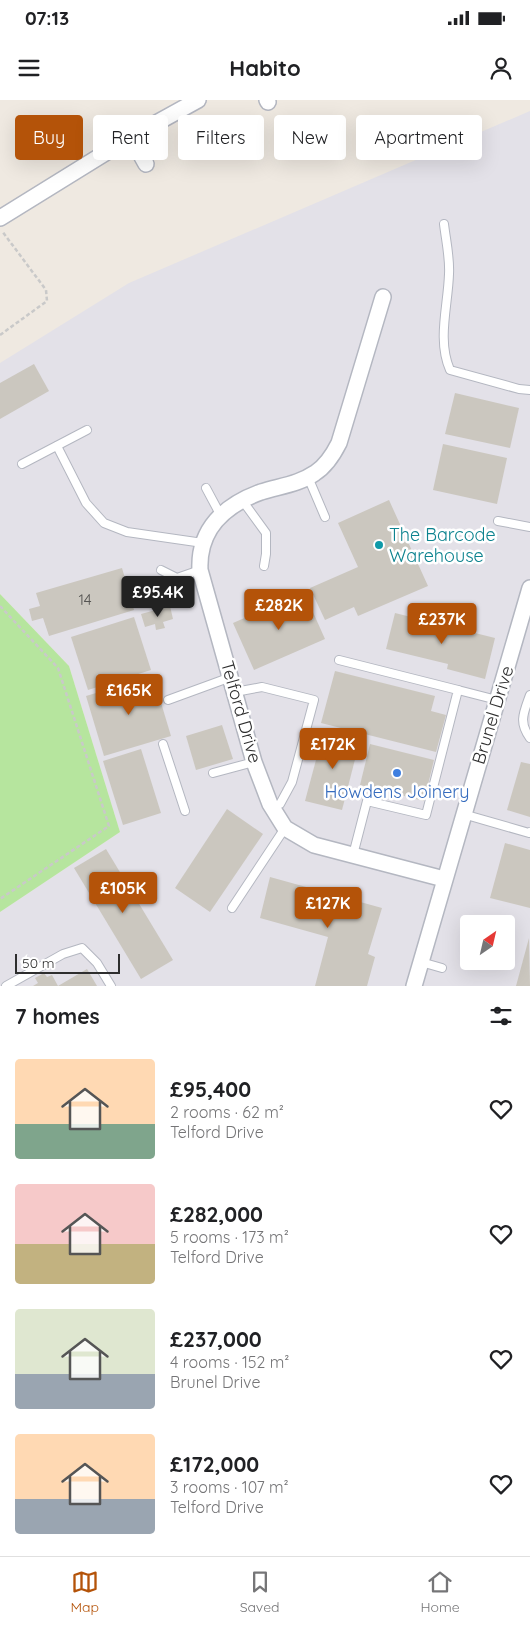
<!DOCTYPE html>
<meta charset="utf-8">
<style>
body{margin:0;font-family:Quicksand,sans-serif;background:#f2f2f2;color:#202124;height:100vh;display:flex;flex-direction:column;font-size:19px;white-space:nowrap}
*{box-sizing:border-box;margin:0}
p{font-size:16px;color:#757577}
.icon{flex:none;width:28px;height:28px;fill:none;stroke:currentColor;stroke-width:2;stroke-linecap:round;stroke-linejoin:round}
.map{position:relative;height:886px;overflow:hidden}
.details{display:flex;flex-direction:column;background:#fff;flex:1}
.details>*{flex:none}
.hud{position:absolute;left:15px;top:15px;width:500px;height:45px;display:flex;gap:10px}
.needle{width:32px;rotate:34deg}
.fabs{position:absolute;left:460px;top:815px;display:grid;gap:10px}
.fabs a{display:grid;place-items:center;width:55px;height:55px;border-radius:5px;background:#fff;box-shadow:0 5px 20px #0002;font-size:25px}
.scale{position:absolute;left:15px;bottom:12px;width:105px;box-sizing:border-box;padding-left:5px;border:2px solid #2e2e2e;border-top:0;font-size:14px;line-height:18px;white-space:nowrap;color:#2e2e2e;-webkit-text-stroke:4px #fff;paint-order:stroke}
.price{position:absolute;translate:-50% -42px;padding:0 11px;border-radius:5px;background:#b45309;color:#fff;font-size:16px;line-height:32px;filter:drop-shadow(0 1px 2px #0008)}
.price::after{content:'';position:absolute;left:50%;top:30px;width:15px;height:11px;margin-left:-8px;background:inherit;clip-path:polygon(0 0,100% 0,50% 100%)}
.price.active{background:#222;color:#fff}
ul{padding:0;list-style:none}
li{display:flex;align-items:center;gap:15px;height:125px;padding:0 15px}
li span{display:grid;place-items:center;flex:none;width:140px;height:100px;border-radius:5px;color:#555}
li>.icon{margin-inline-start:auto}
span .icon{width:60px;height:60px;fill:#fffc;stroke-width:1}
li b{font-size:21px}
h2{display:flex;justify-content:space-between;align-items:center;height:60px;padding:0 15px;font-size:21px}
.tag{padding:0 18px;border-radius:5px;background:#fff;box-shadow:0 5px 20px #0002;font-size:18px;line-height:45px}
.tag.active{background:#b45309;color:#fff}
.status{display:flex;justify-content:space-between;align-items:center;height:35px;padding:0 25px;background:#fff;direction:ltr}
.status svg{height:14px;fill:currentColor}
header{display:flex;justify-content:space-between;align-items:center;height:65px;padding:0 15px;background:#fff;font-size:22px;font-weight:700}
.tabs{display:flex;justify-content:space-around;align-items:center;height:70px;border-top:1px solid #e0e0e0;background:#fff;font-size:14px;color:#757577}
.tabs a{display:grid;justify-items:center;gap:2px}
.tabs .active{color:#b45309}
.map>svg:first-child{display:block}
</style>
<div class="status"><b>07:13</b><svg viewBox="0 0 49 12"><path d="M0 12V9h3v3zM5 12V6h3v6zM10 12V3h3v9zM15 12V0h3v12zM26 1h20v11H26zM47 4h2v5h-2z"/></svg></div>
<header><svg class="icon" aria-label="menu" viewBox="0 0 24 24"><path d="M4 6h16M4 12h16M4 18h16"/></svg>Habito<svg class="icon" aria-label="person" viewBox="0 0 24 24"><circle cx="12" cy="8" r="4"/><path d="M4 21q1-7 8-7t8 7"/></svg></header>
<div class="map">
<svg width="530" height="886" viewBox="0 0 530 886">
<rect width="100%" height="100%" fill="#efe9e1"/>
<path fill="#e3e1e8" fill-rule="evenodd" d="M530 11V886H0V812L120 732 69 566 0 494V263L129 183ZM469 824H506V861H469Z"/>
<polygon fill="#b6e59e" points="0,494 69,566 120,732 0,812"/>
<g fill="#cbc7bf">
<polygon points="34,264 49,291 0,319 0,283"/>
<polygon points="455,293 519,308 510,348 445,334"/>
<polygon points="443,344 507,358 497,404 433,390"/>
<polygon points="389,400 428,486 358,516 354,507 325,520 310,488 358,467 338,423"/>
<polygon points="122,468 134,510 49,536 43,518 32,521 29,509 40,506 36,493"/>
<polygon points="304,492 325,539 254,570 233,523"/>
<polygon points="170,506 173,519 163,522 165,528 156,530 155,524 145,527 141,514"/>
<polygon points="395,513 495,538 485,579 447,569 448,564 386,549"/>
<polygon points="134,517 151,570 88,590 71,537"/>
<polygon points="335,571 435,596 431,611 446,615 436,652 321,623"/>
<polygon points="153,576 171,636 104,656 86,596"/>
<polygon points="222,625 233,659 196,670 186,636"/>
<polygon points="324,630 360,640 342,710 305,701"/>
<polygon points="370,644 434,660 424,701 360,685"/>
<polygon points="141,649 161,713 123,725 103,661"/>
<polygon points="521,662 530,664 530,717 507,710"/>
<polygon points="227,709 263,734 210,812 175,788"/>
<polygon points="505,743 530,750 530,808 490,798"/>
<polygon points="106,749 173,860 141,879 74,768"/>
<polygon points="270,777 382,808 368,854 375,857 367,886 315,886 328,837 260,818"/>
<polygon points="529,838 530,886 516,886"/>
<polygon points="87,869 97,886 58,886"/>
<polygon points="44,873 47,877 52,875 58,886 33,886 38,883 35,878"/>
</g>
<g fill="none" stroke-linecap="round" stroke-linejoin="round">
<g stroke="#b4b7c1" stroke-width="10">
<g id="lane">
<path d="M444 124C446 141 450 158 449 174 448 206 437 240 450 270L519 289 530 290"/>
<polyline points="57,346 86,403 104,423 127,432 203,443"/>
<polyline points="22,364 87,330"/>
<polyline points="308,377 325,417"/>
<polyline points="206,388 221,416"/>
<polyline points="242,400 266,433 266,454 264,466"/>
<polyline points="498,421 530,427"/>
<polyline points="161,470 177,478 200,470"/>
<polyline points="339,560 458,590 426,715 367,701 353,755"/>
<polyline points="458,590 497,600"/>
<polyline points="235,592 262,587 314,600 292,682 280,704 272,708"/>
<path d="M530 595C524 612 518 622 530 638"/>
<polyline points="168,600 231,577"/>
<polyline points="163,644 185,711"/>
<polyline points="213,673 254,662"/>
<polyline points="463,714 529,733 530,732"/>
<polyline points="232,808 285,728"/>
<polyline points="421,862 442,868"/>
<polyline points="6,886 63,854 82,848 97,863 111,886"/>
</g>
</g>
<g stroke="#b4b7c1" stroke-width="18">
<g id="street">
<polyline points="267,0 268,2"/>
<polyline points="131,37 146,64"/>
<polyline points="0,118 131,37 198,0"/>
<path d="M383 197 339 343C333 355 326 366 315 373 299 384 280 386 261 392 225 405 198 429 200 470L254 662 270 704 285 728 314 745 444 779"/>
<polyline points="414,886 530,488"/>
</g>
</g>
<g stroke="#c9c9c9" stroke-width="2.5" stroke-dasharray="4 2.5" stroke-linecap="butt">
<polyline points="0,235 47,201 46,190 2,131"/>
<polyline points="0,506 58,568 109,726 0,799"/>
</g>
<use href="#lane" stroke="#fff" stroke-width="8"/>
<use href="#street" stroke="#fff" stroke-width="15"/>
</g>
<circle fill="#0f9aa8" stroke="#fff" stroke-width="2" cx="379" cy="445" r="5"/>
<circle fill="#3f7fe0" stroke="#fff" stroke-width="2" cx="397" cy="673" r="5"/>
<g text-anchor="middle" stroke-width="5" stroke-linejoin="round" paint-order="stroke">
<g font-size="15" fill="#555452">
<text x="85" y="505">14</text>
</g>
<g font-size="18" fill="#0d838f" stroke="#fff" text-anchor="start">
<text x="389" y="441">The Barcode<tspan x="389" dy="21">Warehouse</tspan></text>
</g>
<g font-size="18" fill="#2e2e2e" stroke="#fff">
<text transform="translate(241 612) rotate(74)" y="6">Telford Drive</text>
<text transform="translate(493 615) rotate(-73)" y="6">Brunel Drive</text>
</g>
<g font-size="18" fill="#366cbe" stroke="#fff">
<text x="397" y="698">Howdens Joinery</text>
</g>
</g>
</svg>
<div class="fabs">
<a><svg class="needle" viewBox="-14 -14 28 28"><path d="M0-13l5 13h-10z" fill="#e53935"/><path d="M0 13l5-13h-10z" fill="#757577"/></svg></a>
</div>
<div class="scale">50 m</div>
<b class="price active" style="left:158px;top:518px">£95.4K</b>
<b class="price" style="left:279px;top:531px">£282K</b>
<b class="price" style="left:442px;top:545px">£237K</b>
<b class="price" style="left:129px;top:616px">£165K</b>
<b class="price" style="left:333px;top:670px">£172K</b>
<b class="price" style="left:123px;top:814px">£105K</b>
<b class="price" style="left:328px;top:829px">£127K</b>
<div class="hud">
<a class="tag active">Buy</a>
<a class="tag">Rent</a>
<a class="tag">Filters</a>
<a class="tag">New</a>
<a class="tag">Apartment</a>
</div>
</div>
<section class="details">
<h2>7 homes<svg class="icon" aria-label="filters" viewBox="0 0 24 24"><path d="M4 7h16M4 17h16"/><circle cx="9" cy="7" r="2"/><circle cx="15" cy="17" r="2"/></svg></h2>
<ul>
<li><span style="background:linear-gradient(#ffd9b3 65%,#7fa58c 0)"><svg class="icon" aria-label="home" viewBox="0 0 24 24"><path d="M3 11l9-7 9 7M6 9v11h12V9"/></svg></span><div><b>£95,400</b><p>2 rooms · 62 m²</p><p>Telford Drive</p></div><svg class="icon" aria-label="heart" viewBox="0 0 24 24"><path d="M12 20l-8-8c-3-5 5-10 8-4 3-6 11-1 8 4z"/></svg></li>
<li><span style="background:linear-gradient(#f6c9c9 60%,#c2b280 0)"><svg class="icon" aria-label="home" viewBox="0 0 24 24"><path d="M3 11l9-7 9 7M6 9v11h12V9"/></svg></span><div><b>£282,000</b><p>5 rooms · 173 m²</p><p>Telford Drive</p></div><svg class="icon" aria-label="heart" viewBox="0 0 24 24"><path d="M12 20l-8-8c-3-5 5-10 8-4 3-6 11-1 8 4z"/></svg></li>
<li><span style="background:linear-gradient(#dfe7d0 65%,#9aa5b1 0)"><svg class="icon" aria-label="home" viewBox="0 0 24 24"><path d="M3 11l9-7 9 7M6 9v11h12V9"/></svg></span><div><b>£237,000</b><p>4 rooms · 152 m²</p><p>Brunel Drive</p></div><svg class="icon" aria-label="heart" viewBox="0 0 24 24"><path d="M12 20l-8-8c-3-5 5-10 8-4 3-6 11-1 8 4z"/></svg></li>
<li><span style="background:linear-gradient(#ffd9b3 65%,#9aa5b1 0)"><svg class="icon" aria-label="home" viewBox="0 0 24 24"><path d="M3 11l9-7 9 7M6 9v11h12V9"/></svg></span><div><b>£172,000</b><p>3 rooms · 107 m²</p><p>Telford Drive</p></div><svg class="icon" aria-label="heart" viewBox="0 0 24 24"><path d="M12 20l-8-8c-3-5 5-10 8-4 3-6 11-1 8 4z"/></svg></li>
</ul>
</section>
<nav class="tabs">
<a class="active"><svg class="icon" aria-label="map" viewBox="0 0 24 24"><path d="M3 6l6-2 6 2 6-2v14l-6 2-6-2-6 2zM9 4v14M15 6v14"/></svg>Map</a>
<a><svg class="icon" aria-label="saved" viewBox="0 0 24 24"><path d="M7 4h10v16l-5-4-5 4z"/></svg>Saved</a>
<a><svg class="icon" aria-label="home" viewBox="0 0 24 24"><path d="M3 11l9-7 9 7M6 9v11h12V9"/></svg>Home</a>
</nav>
